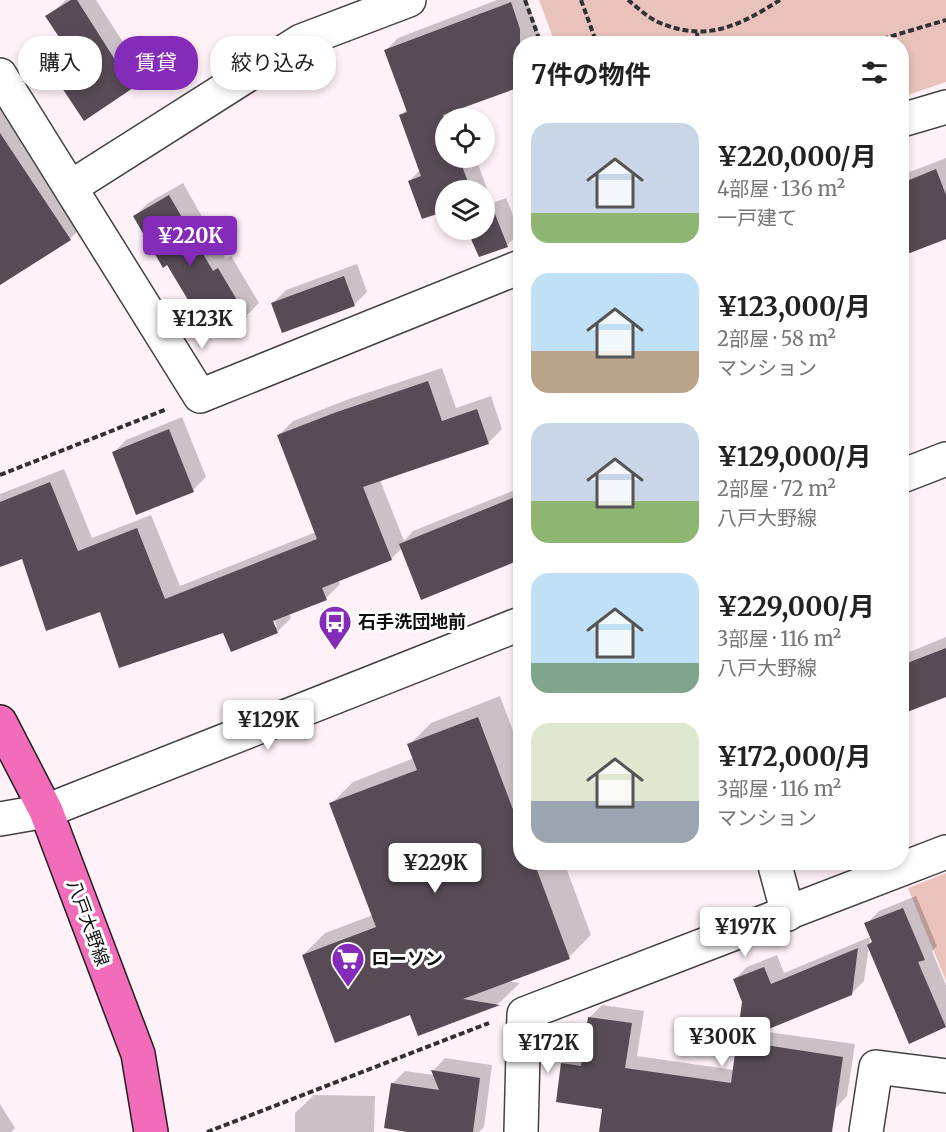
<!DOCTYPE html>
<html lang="ja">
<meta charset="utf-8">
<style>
body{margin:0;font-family:Merriweather,"Noto Sans JP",serif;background:#f6f6f6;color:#222;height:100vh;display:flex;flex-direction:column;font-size:22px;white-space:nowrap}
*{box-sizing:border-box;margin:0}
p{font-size:20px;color:#767676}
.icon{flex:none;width:33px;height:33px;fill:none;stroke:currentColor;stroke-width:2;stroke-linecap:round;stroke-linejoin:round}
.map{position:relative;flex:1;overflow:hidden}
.side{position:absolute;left:513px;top:36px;width:396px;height:834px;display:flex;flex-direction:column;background:#fff;border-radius:24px;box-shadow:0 3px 9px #0003}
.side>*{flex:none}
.guide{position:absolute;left:18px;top:36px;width:405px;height:54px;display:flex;gap:12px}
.fabs{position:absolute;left:435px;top:108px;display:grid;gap:12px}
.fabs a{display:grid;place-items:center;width:60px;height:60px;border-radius:50%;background:#fff;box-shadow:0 3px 9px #0003;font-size:30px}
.price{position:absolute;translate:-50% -51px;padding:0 14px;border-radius:6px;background:#fff;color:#222;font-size:20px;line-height:39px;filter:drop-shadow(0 2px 3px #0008)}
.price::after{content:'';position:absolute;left:50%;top:36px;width:18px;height:14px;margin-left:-9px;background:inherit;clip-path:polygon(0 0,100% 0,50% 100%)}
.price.current{background:#852bba;color:#fff}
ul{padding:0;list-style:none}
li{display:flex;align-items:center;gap:18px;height:150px;padding:0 18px}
li span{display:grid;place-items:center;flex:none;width:168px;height:120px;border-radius:18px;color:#555}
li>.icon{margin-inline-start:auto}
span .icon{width:72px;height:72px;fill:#fffc;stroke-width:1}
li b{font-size:26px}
h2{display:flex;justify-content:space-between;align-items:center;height:72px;padding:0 18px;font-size:26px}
.chip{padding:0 21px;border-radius:24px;background:#fff;box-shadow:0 3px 9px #0003;font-size:21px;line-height:54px}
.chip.current{background:#852bba;color:#fff}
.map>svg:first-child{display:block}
</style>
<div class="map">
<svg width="946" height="1132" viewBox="0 0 946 1132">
<rect width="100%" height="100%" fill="#fef1f8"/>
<g fill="#e8c2bb">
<polygon points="539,0 946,0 946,82 902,97 902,44 555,43"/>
<polygon points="946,873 946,981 908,888"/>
</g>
<g fill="#0003" fill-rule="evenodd">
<polygon points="66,0 96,0 144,75 132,87 84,119 54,73 66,61 59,47 64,42 47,17"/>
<polygon points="497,0 527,0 543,44 520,44 520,85 460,107 465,118 446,118 446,158 476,158 487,189 484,192 446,190 409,181 420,170 401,116 407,109 385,51 398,38"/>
<polygon points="0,75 90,219 70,239 0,284"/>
<polygon points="946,158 946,239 902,256 902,175"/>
<polygon points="183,183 226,259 231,256 259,303 246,316 168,263 135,216 148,203"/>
<polygon points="506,198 520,233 507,245 479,255 469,230 484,230 484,206"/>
<polygon points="357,264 367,292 354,305 273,303 286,290"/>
<polygon points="520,338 520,358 515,344"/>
<path d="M442 368 456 408 491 396 502 429 488 443 380 480 404 541 413 531 520 488V558L422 598 402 548 391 559 338 580 340 584 326 598 289 613 291 618 277 632 224 631 101 610 23 557 0 564V494L64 469 92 538 151 515 180 586 316 532 278 436 293 421 349 399ZM272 614 277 627H274Z"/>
<polygon points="182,417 206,477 193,490 113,453 126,440"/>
<polygon points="946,637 946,695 902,713 902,655"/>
<polygon points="500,696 520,749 520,862 564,862 591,935 569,957 507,981 520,983 499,1003 419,1034 411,1013 303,955 325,933 373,915 331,804 353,782 414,758 409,745 431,723"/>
<polygon points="916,896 937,946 932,951 946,985 946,1027 910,1042 869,946 864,981 851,994 761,1031 855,1044 847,1096 835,1109 825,1132 600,1132 604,1107 563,1064 575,1051 585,1053 590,1017 602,1005 644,1011 637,1056 734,1070 744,1002 735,979 747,967 777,955 784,973 870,937 869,945 873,940 866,924 879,911"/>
<polygon points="445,1058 492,1065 484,1127 479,1132 419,1132 392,1084 405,1071 434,1075 433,1071"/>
<polygon points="314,1095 375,1096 374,1132 295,1132 295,1113"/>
<polygon points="0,1104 15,1128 11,1132 0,1132"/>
</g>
<g fill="#574b56">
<polygon points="71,0 77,0 133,88 84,121 52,73 67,63 57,47 63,43 45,16"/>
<polygon points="511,2 520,29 520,87 443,115 446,121 446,158 459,158 471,190 446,190 446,214 441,215 440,213 422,219 408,181 421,176 399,115 407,112 384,50"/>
<polygon points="0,133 71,240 0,285"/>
<polygon points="936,169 946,195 946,239 902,256 902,183"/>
<polygon points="169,195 213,271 218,268 247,317 211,338 167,265 163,268 133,216"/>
<polygon points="493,209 508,247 479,257 467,230 484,230 484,213"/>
<polygon points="344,276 355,306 282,333 271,303"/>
<polygon points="428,381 442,421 477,409 489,444 363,487 392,560 322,588 327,600 273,621 278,633 231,652 223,633 119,668 100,612 46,631 22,559 0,567 0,502 50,482 78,551 137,528 165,599 317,539 277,435 334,413"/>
<polygon points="169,429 194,492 136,515 112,452"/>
<polygon points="520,495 520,560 421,600 399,544"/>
<polygon points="946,648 946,697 902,714 902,665"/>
<polygon points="478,717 520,828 520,862 534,862 570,959 463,999 500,1005 418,1036 410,1015 335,1043 302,955 376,927 329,803 417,770 407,744"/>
<polygon points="903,908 925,960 918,962 946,1027 909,1044 867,945 872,942 864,923"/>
<polygon points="858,948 852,995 739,1041 843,1057 832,1132 599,1132 602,1109 556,1102 561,1063 581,1066 588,1017 632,1023 625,1068 731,1083 742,1002 733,979 764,967 771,984"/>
<polygon points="431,1070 480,1078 473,1132 407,1132 384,1128 391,1083 439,1090"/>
</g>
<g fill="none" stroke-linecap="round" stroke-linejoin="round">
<g stroke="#424242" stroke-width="36">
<g id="minor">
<polyline points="0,75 200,396 520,267"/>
<polyline points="902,120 946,107"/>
<polyline points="71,187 301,41 409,0"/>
<polyline points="902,476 946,459"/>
<polyline points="0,819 46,811 520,624"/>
<polyline points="774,862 788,914"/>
<polyline points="521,1132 524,1014 946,852"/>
<polyline points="866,1132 876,1067 946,1076"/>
</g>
</g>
<g stroke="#202020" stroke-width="36">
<polyline id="major" points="0,722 46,811 138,1054 151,1132"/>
</g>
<g stroke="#313131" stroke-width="4" stroke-dasharray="6 3" stroke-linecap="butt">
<polyline points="525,0 541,44"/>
<polyline points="581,0 597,44"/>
<path d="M628 0C637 7 647 17 658 22 706 43 739 26 780 0"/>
<polyline points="697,33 698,44"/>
<polyline points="865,44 946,20"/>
<polyline points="0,475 167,409"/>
<polyline points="207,1132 489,1023"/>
</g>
<use href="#minor" stroke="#fff" stroke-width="33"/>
<use href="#major" stroke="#f36cb9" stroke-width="33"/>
</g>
<defs>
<g id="bus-pin" transform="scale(1.725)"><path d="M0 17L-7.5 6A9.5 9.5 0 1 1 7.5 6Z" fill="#852bba" stroke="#fff"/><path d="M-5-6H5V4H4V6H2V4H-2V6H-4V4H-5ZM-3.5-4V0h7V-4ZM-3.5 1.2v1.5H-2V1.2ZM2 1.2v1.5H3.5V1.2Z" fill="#fff"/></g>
<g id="supermarket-pin" transform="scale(1.725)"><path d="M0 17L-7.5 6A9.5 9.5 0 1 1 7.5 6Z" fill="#852bba" stroke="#fff"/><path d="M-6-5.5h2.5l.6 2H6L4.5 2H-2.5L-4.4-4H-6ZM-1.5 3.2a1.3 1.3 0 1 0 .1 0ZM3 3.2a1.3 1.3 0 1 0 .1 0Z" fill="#fff"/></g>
</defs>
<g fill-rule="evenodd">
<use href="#bus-pin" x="335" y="622"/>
<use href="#supermarket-pin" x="348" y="959"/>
</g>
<g text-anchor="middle" stroke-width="6" stroke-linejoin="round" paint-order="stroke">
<g font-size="18" font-weight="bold" fill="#0f0f0f" stroke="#fff" text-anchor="start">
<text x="358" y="628">石手洗団地前</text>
<text x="371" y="965">ローソン</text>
</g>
<g font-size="18" fill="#0f0f0f" stroke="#fff">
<text transform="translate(88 923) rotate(70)" y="6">八戸大野線</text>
</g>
</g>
</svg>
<div class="fabs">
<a><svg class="icon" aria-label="locate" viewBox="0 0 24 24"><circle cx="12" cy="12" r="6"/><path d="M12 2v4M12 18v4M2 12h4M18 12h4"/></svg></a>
<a><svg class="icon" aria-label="layers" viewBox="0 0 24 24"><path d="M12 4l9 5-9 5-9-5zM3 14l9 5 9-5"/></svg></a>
</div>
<b class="price current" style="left:190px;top:267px">¥220K</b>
<b class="price" style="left:202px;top:350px">¥123K</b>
<b class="price" style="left:268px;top:751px">¥129K</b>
<b class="price" style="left:435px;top:894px">¥229K</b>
<b class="price" style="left:745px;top:958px">¥197K</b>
<b class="price" style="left:722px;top:1068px">¥300K</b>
<b class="price" style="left:548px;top:1074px">¥172K</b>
<div class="guide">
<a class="chip">購入</a>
<a class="chip current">賃貸</a>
<a class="chip">絞り込み</a>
</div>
<section class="side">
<h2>7件の物件<svg class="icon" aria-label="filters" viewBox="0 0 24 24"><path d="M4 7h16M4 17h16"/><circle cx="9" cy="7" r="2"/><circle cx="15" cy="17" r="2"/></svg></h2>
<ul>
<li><span style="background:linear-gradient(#c9d6e8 75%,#8fb573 0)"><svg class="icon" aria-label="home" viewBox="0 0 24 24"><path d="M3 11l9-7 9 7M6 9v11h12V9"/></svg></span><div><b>¥220,000/月</b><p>4部屋 · 136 m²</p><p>一戸建て</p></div></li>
<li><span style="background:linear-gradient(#bfe0f5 65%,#b9a48a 0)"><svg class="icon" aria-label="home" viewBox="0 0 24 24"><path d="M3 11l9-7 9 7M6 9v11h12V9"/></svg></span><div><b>¥123,000/月</b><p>2部屋 · 58 m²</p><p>マンション</p></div></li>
<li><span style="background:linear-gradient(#c9d6e8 65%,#8fb573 0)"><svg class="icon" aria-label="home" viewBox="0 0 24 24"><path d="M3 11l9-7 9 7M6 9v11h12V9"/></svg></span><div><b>¥129,000/月</b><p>2部屋 · 72 m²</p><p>八戸大野線</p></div></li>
<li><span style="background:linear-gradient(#bfe0f5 75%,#7fa58c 0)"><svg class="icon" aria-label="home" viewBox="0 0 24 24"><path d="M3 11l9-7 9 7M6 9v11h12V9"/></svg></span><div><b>¥229,000/月</b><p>3部屋 · 116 m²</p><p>八戸大野線</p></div></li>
<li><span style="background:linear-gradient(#dfe7d0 65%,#9aa5b1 0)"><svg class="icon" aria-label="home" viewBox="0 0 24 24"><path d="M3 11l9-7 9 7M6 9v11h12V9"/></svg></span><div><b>¥172,000/月</b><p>3部屋 · 116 m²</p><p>マンション</p></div></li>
</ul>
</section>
</div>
